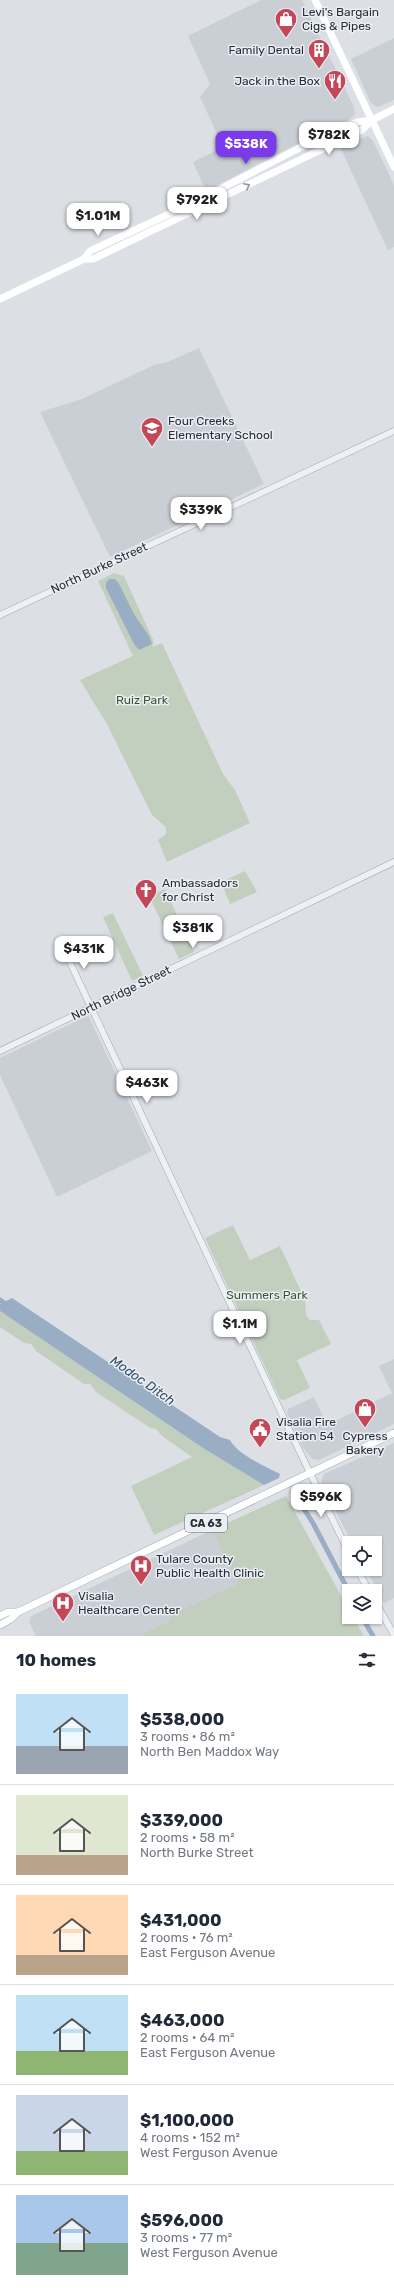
<!DOCTYPE html>
<meta charset="utf-8">
<style>
body{margin:0;font-family:Rubik,sans-serif;background:#f2f2f3;color:#1f2937;height:100vh;display:flex;flex-direction:column;font-size:15px;white-space:nowrap}
*{box-sizing:border-box;margin:0}
p{font-size:13px;color:#747a83}
.icon{flex:none;width:22px;height:22px;fill:none;stroke:currentColor;stroke-width:2;stroke-linecap:round;stroke-linejoin:round}
.map{position:relative;height:1636px;overflow:hidden}
.drawer{display:flex;flex-direction:column;background:#fff;flex:1}
.drawer>*{flex:none}
.controls{position:absolute;left:342px;top:1536px;display:grid;gap:8px}
.controls a{display:grid;place-items:center;width:40px;height:40px;border-radius:0px;background:#fff;box-shadow:0 1px 3px #0004;font-size:20px}
.price{position:absolute;translate:-50% -34px;padding:0 9px;border-radius:8px;background:#fff;color:#222;font-size:13px;line-height:26px;filter:drop-shadow(0 1px 2px #0008)}
.price::after{content:'';position:absolute;left:50%;top:24px;width:12px;height:9px;margin-left:-6px;background:inherit;clip-path:polygon(0 0,100% 0,50% 100%)}
.price.on{background:#7c3aed;color:#fff}
ul{padding:0;list-style:none}
li{display:flex;align-items:center;gap:12px;height:100px;padding:0 16px}
li+li{border-top:1px solid #e0e1e3}
li span{display:grid;place-items:center;flex:none;width:112px;height:80px;border-radius:0px;color:#555}
li>.icon{margin-inline-start:auto}
span .icon{width:48px;height:48px;fill:#fffc;stroke-width:1}
li b{font-size:17px}
h2{display:flex;justify-content:space-between;align-items:center;height:48px;padding:0 16px;font-size:17px}
.map>svg:first-child{display:block}
</style>
<div class="map">
<svg width="394" height="1636" viewBox="0 0 394 1636">
<rect width="100%" height="100%" fill="#dce0e5"/>
<g fill="#cacfd6">
<polygon points="261,0 302,0 354,107 355,114 350,119 314,135 310,134 300,139 299,143 206,191 193,162 223,147 200,97 210,84 188,36"/>
<polygon points="394,38 394,100 378,107 371,103 351,59"/>
<polygon points="368,136 373,141 394,185 394,247 388,250 340,147"/>
<polygon points="199,348 264,484 110,557 40,412 82,399 156,364 165,363"/>
<polygon points="87,1016 89,1017 152,1151 57,1197 0,1075 0,1058"/>
<polygon points="394,1359 394,1424 319,1460 312,1459 302,1446 287,1413 288,1409 314,1397 327,1425 392,1393 379,1366"/>
<polygon points="394,1443 394,1598 384,1603 366,1569 375,1569 375,1543 352,1543 321,1482 324,1474"/>
<polygon points="212,1530 239,1584 169,1615 171,1620 143,1633 144,1636 36,1636 29,1622 31,1616"/>
</g>
<g fill="#c2cfbe">
<polygon points="114,573 124,576 154,642 152,647 162,643 223,774 235,790 250,823 167,862 158,840 166,834 166,827 152,815 107,724 80,680 133,656 98,581"/>
<polygon points="245,871 257,892 230,904 221,882"/>
<polygon points="165,889 194,952 179,959 149,896"/>
<polygon points="113,913 143,976 132,981 103,917"/>
<polygon points="233,1225 250,1260 280,1246 305,1300 306,1315 310,1320 319,1320 331,1344 297,1360 310,1388 284,1400 280,1399 205,1238"/>
<polygon points="0,1311 203,1448 264,1485 154,1535 131,1486 192,1457 162,1436 156,1429 150,1428 96,1392 90,1384 84,1384 36,1351 31,1344 24,1343 0,1327"/>
<polygon points="286,1496 349,1610 349,1617 353,1617 364,1636 144,1636 143,1633 171,1620 169,1615 238,1584 212,1530"/>
</g>
<g fill="#99adc4">
<polygon points="109,579 114,579 118,582 134,614 149,636 152,644 139,650 134,644 106,588 106,583"/>
<path d="M12 1298 220 1437 230 1440C237 1454 266 1467 280 1474L279 1478 264 1485 203 1448 0 1311V1304Z"/>
</g>
<g fill="none" stroke-linecap="round" stroke-linejoin="round">
<g stroke="#99adc4" stroke-width="5">
<polyline points="0,1300 9,1306"/>
<polyline points="293,1492 313,1523 349,1592"/>
<polyline points="362,1617 373,1636"/>
</g>
<g stroke="#a2a7ae" stroke-width="7">
<g id="tertiary">
<polyline points="0,615 394,431"/>
<polyline points="60,941 296,1444 349,1553"/>
<polyline points="0,1051 394,862"/>
<polyline points="357,1569 369,1591"/>
<polyline points="375,1601 394,1635"/>
</g>
</g>
<g stroke="#9ca4b0" stroke-width="8">
<g id="primary">
<polyline points="0,1616 8,1612 18,1612"/>
<polyline points="0,1625 11,1619 18,1612 394,1433"/>
</g>
</g>
<use href="#tertiary" stroke="#eef0f4" stroke-width="6"/>
<g stroke="#fff" stroke-width="7">
<polyline points="315,0 394,167"/>
<polyline points="84,259 90,251 203,198 311,142 357,122 372,120 394,109"/>
<polyline points="0,299 84,259 93,259 362,130 372,120"/>
</g>
<use href="#primary" stroke="#fff" stroke-width="7"/>
</g>
<defs><path id="oneway-chevron" d="M-2-3.5L2.5 0L-2 3.5" fill="none" stroke-width="1.6" stroke-linecap="round" stroke-linejoin="round"/></defs>
<use stroke="#93969c" href="#oneway-chevron" transform="translate(247 186) rotate(-26)"/>
<defs>
<g id="shop-pin" transform="scale(1.15)"><path d="M0 17L-7.5 6A9.5 9.5 0 1 1 7.5 6Z" fill="#c44758" stroke="#ebeef3"/><path d="M-5-2.5h2.3a2.7 3.5 0 0 1 5.4 0H5L5.5 6h-11ZM-1.5-2.5h3a1.5 2.3 0 0 0-3 0Z" fill="#fff"/></g>
<g id="building-pin" transform="scale(1.15)"><path d="M0 17L-7.5 6A9.5 9.5 0 1 1 7.5 6Z" fill="#c44758" stroke="#ebeef3"/><path d="M-4-6H4V6H1V3H-1V6H-4ZM-2.5-4.3h1.7v1.8h-1.7ZM.8-4.3h1.7v1.8H.8ZM-2.5-1h1.7V.8h-1.7ZM.8-1h1.7V.8H.8Z" fill="#fff"/></g>
<g id="restaurant-pin" transform="scale(1.15)"><path d="M0 17L-7.5 6A9.5 9.5 0 1 1 7.5 6Z" fill="#c44758" stroke="#ebeef3"/><path d="M-5-6h1v4h1v-4h1v4h1v-4h1v5L-1.5 .5V6h-2V.5L-5-1ZM5-6V6H3V1.5H1.5Q1.5-4 5-6Z" fill="#fff"/></g>
<g id="school-pin" transform="scale(1.15)"><path d="M0 17L-7.5 6A9.5 9.5 0 1 1 7.5 6Z" fill="#c44758" stroke="#ebeef3"/><path d="M0-5L7-2L0 1L-7-2ZM-4 1L0 2.5L4 1V4Q0 6-4 4Z" fill="#fff"/></g>
<g id="church-pin" transform="scale(1.15)"><path d="M0 17L-7.5 6A9.5 9.5 0 1 1 7.5 6Z" fill="#c44758" stroke="#ebeef3"/><path d="M-1.2-6h2.4v3.5h3.3v2.4h-3.3V6h-2.4V-.1h-3.3v-2.4h3.3Z" fill="#fff"/></g>
<g id="civic-pin" transform="scale(1.15)"><path d="M0 17L-7.5 6A9.5 9.5 0 1 1 7.5 6Z" fill="#c44758" stroke="#ebeef3"/><path d="M-.6-6.5H3V-4.5H.6V-3L4-1V1h2V6H-6V1h2V-1L-.6-3ZM-1.2 2.5V6h2.4V2.5Z" fill="#fff"/></g>
<g id="hospital-pin" transform="scale(1.15)"><path d="M0 17L-7.5 6A9.5 9.5 0 1 1 7.5 6Z" fill="#c44758" stroke="#ebeef3"/><path d="M-5-5h3v3.5h4V-5h3V5h-3V1.5h-4V5h-3Z" fill="#fff"/></g>
</defs>
<g fill-rule="evenodd">
<use href="#shop-pin" x="286" y="19"/>
<use href="#building-pin" x="319" y="50"/>
<use href="#restaurant-pin" x="335" y="81"/>
<use href="#school-pin" x="152" y="428"/>
<use href="#church-pin" x="146" y="890"/>
<use href="#shop-pin" x="365" y="1409"/>
<use href="#civic-pin" x="260" y="1429"/>
<use href="#hospital-pin" x="141" y="1566"/>
<use href="#hospital-pin" x="63" y="1603"/>
</g>
<g text-anchor="middle" stroke-width="3" stroke-linejoin="round" paint-order="stroke">
<rect fill="#ebeef3" stroke="#626872" stroke-width="1" x="185" y="1514" width="42" height="18" rx="3"/>
<g font-size="11" font-weight="bold" fill="#272e3a">
<text x="206" y="1527">CA 63</text>
</g>
<g font-size="12" fill="#272e3a" stroke="#ebeef3" text-anchor="start">
<text x="302" y="16">Levi's Bargain<tspan x="302" dy="14">Cigs &amp; Pipes</tspan></text>
<text x="304" y="54" text-anchor="end">Family Dental</text>
<text x="320" y="85" text-anchor="end">Jack in the Box</text>
<text x="168" y="425">Four Creeks<tspan x="168" dy="14">Elementary School</tspan></text>
<text x="162" y="887">Ambassadors<tspan x="162" dy="14">for Christ</tspan></text>
<text x="276" y="1426">Visalia Fire<tspan x="276" dy="14">Station 54</tspan></text>
<text x="365" y="1440" text-anchor="middle">Cypress<tspan x="365" dy="14">Bakery</tspan></text>
<text x="156" y="1563">Tulare County<tspan x="156" dy="14">Public Health Clinic</tspan></text>
<text x="78" y="1600">Visalia<tspan x="78" dy="14">Healthcare Center</tspan></text>
</g>
<g font-size="12" fill="#272e3a" stroke="#ebeef3">
<text transform="translate(99 568) rotate(-25)" y="4">North Burke Street</text>
<text transform="translate(121 993) rotate(-26)" y="4">North Bridge Street</text>
</g>
<g font-size="12" fill="#3b5535" stroke="#ebeef3">
<text x="142" y="704">Ruiz Park</text>
<text x="267" y="1299">Summers Park</text>
</g>
<g font-size="13" font-style="italic" fill="#344c6b" stroke="#ebeef3">
<text transform="translate(143 1380) rotate(35)" y="5">Modoc Ditch</text>
</g>
</g>
</svg>
<div class="controls">
<a><svg class="icon" aria-label="locate" viewBox="0 0 24 24"><circle cx="12" cy="12" r="6"/><path d="M12 2v4M12 18v4M2 12h4M18 12h4"/></svg></a>
<a><svg class="icon" aria-label="layers" viewBox="0 0 24 24"><path d="M12 4l9 5-9 5-9-5zM3 14l9 5 9-5"/></svg></a>
</div>
<b class="price" style="left:329px;top:156px">$782K</b>
<b class="price on" style="left:246px;top:165px">$538K</b>
<b class="price" style="left:197px;top:221px">$792K</b>
<b class="price" style="left:98px;top:237px">$1.01M</b>
<b class="price" style="left:201px;top:531px">$339K</b>
<b class="price" style="left:193px;top:949px">$381K</b>
<b class="price" style="left:84px;top:970px">$431K</b>
<b class="price" style="left:147px;top:1104px">$463K</b>
<b class="price" style="left:240px;top:1345px">$1.1M</b>
<b class="price" style="left:321px;top:1518px">$596K</b>
</div>
<section class="drawer">
<h2>10 homes<svg class="icon" aria-label="filters" viewBox="0 0 24 24"><path d="M4 7h16M4 17h16"/><circle cx="9" cy="7" r="2"/><circle cx="15" cy="17" r="2"/></svg></h2>
<ul>
<li><span style="background:linear-gradient(#bfe0f5 65%,#9aa5b1 0)"><svg class="icon" aria-label="home" viewBox="0 0 24 24"><path d="M3 11l9-7 9 7M6 9v11h12V9"/></svg></span><div><b>$538,000</b><p>3 rooms · 86 m²</p><p>North Ben Maddox Way</p></div></li>
<li><span style="background:linear-gradient(#dfe7d0 75%,#b9a48a 0)"><svg class="icon" aria-label="home" viewBox="0 0 24 24"><path d="M3 11l9-7 9 7M6 9v11h12V9"/></svg></span><div><b>$339,000</b><p>2 rooms · 58 m²</p><p>North Burke Street</p></div></li>
<li><span style="background:linear-gradient(#ffd9b3 75%,#b9a48a 0)"><svg class="icon" aria-label="home" viewBox="0 0 24 24"><path d="M3 11l9-7 9 7M6 9v11h12V9"/></svg></span><div><b>$431,000</b><p>2 rooms · 76 m²</p><p>East Ferguson Avenue</p></div></li>
<li><span style="background:linear-gradient(#bfe0f5 70%,#8fb573 0)"><svg class="icon" aria-label="home" viewBox="0 0 24 24"><path d="M3 11l9-7 9 7M6 9v11h12V9"/></svg></span><div><b>$463,000</b><p>2 rooms · 64 m²</p><p>East Ferguson Avenue</p></div></li>
<li><span style="background:linear-gradient(#c9d6e8 70%,#8fb573 0)"><svg class="icon" aria-label="home" viewBox="0 0 24 24"><path d="M3 11l9-7 9 7M6 9v11h12V9"/></svg></span><div><b>$1,100,000</b><p>4 rooms · 152 m²</p><p>West Ferguson Avenue</p></div></li>
<li><span style="background:linear-gradient(#a9c7e8 60%,#7fa58c 0)"><svg class="icon" aria-label="home" viewBox="0 0 24 24"><path d="M3 11l9-7 9 7M6 9v11h12V9"/></svg></span><div><b>$596,000</b><p>3 rooms · 77 m²</p><p>West Ferguson Avenue</p></div></li>
</ul>
</section>
